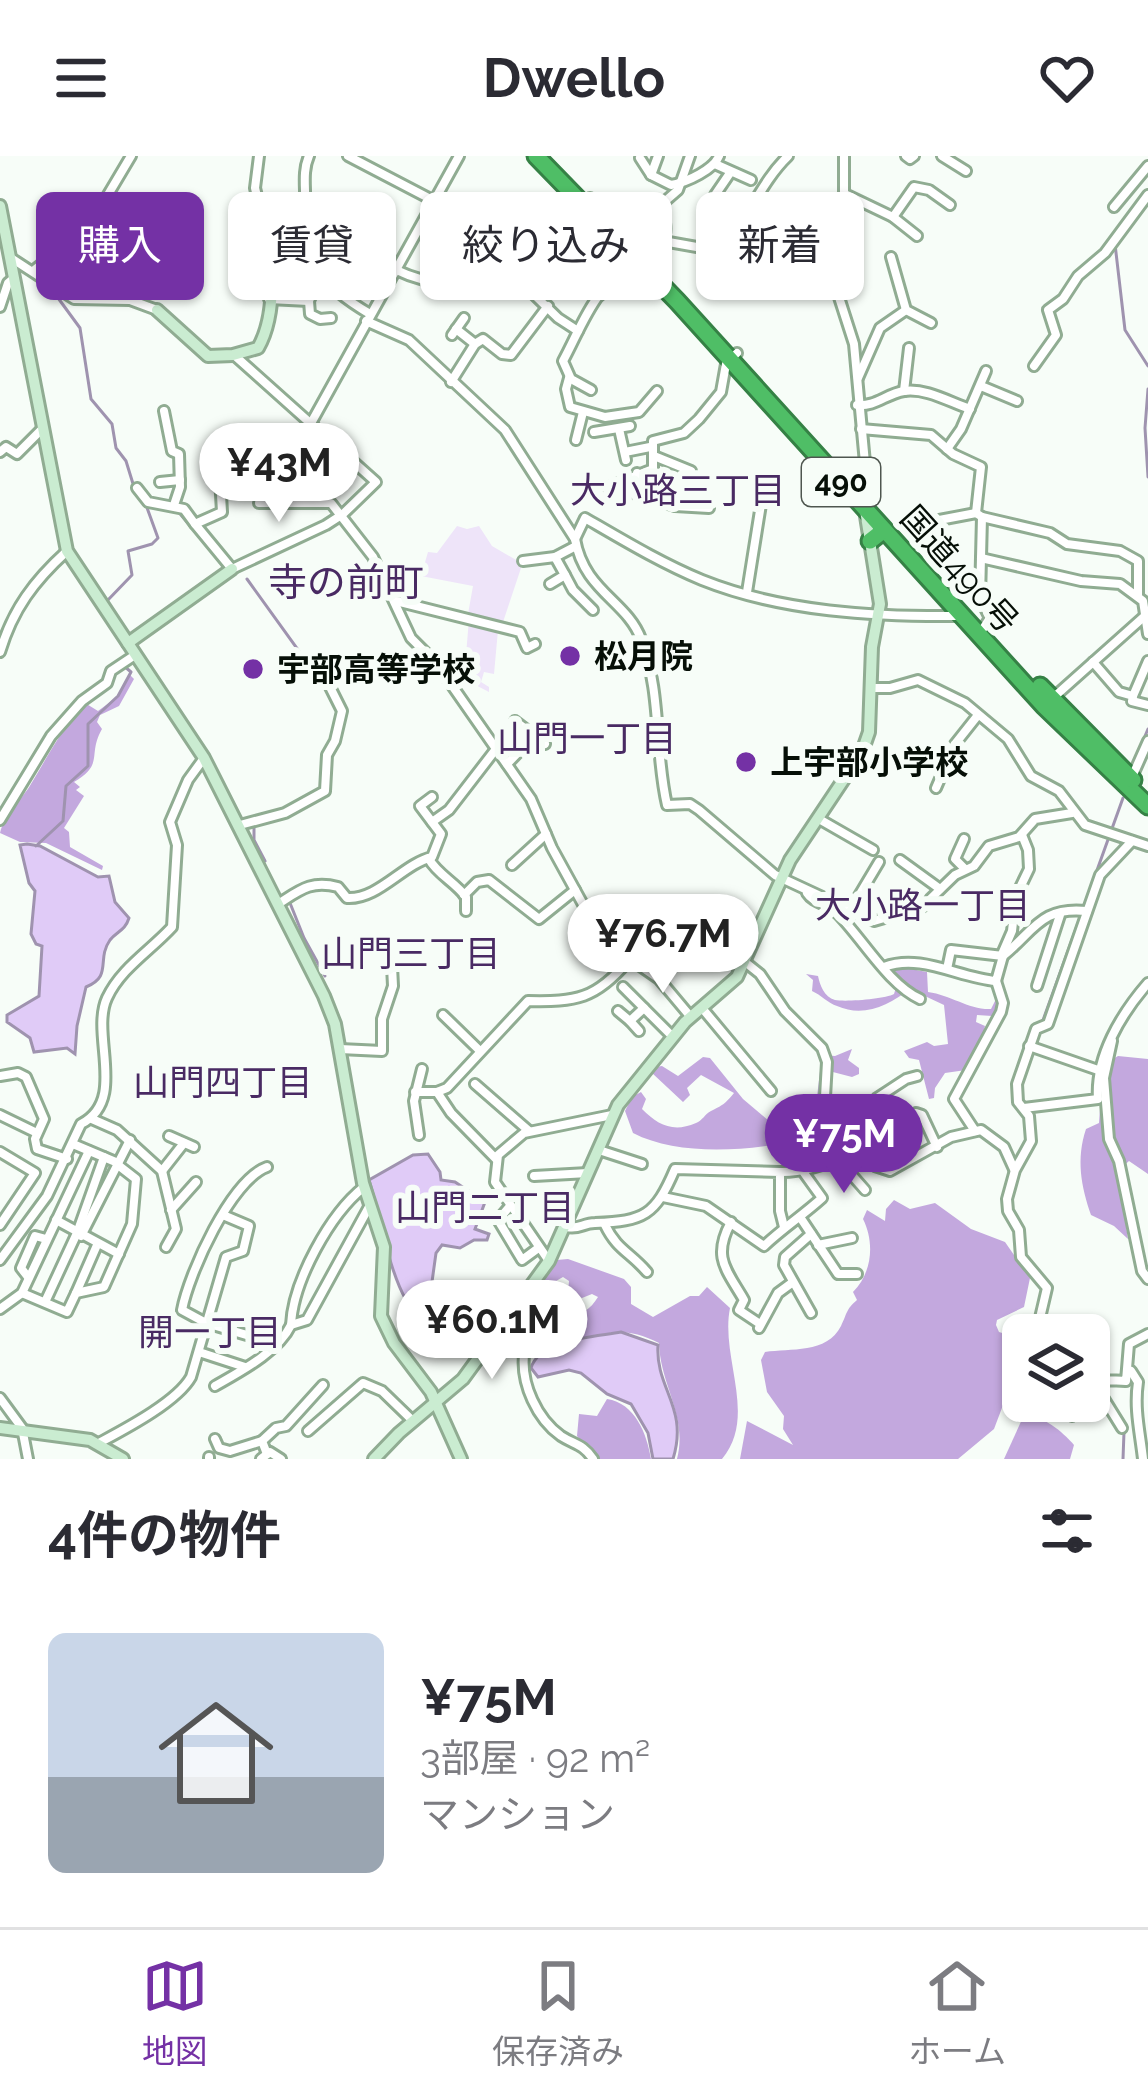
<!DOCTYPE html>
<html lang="ja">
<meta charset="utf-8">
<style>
body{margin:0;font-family:Raleway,"Noto Sans JP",sans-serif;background:#f7f7f7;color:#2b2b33;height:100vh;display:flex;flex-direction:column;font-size:45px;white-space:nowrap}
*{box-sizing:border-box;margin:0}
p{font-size:39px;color:#7c7c81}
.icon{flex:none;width:66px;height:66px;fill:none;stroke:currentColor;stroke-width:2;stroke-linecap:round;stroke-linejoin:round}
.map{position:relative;height:1303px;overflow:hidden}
.panel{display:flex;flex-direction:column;background:#fff;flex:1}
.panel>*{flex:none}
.hud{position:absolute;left:36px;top:36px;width:1077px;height:108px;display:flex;gap:24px}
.controls{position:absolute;left:1002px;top:1158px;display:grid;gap:24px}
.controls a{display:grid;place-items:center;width:108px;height:108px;border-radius:18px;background:#fff;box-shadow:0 3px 9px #0004;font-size:60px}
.price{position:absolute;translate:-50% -102px;padding:0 27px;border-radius:42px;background:#fff;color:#222;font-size:39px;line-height:78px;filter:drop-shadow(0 3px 6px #0008)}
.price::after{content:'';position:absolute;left:50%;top:72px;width:36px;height:27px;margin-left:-18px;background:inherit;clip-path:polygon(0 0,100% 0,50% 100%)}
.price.on{background:#7431a5;color:#fff}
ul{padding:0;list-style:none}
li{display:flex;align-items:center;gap:36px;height:300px;padding:0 48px}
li+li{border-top:3px solid #e1e1e2}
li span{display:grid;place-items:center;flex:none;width:336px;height:240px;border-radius:18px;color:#555}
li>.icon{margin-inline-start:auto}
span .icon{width:144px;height:144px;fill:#fffc;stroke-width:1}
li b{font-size:51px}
h2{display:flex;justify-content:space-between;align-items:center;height:144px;padding:0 48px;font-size:51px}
.pill{padding:0 42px;border-radius:18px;background:#fff;box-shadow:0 3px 9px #0004;font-size:42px;line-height:108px}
.pill.on{background:#7431a5;color:#fff}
header{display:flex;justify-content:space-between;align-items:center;height:156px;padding:0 48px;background:#fff;font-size:54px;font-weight:700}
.menu{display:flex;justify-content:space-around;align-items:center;height:168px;border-top:3px solid #e1e1e2;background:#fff;font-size:33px;color:#7c7c81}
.menu a{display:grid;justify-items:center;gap:6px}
.menu .on{color:#7431a5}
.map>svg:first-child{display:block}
</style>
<header><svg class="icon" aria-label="menu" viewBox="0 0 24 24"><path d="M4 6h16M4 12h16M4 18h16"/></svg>Dwello<svg class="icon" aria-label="heart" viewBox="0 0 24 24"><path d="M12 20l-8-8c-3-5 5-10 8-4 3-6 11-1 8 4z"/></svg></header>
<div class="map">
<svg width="1148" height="1303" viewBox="0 0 1148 1303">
<rect width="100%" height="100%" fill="#f7fdf8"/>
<g fill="#eee4f9">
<polygon points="457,370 467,373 479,370 492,390 518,405 521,412 503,466 468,458 473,430 421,420 428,396 437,397"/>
<polygon points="469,463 498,474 494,518 484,516 481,526 489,531 489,536 464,523"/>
</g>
<g fill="#c3a8de">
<path d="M130 519 134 523 119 550 100 559 97 566 102 573C87 599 105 608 74 626L80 631 76 634 84 640 64 672 69 676 70 691 103 710 102 714 46 687 20 686 0 677C5 657 21 645 31 628 48 600 62 572 85 547L98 555 117 541Z"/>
<path d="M900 811 927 816 928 836C951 839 969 854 991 853L996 843 999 847 992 860 977 859 976 866 985 870 979 895 966 914 945 917 935 932 934 942 929 943 919 904 909 902 904 895 927 886 934 890 948 888 944 849 910 833C889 849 864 862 837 850 828 847 821 839 812 835L813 824 806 818 818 820C820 829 824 841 835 844 846 846 885 843 894 838L898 825 893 816Z"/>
<path d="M852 893 848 904 859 912V918L852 921 829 915 823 920 821 936 842 964 843 994 836 996 826 981 818 979C766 994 683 1003 633 977L625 955 632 941 641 936 646 943 642 953C658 969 673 977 696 967 702 965 705 958 711 955 723 949 725 948 734 937L701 919 687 932 690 939 683 946 652 917 655 911 662 910 678 920 703 901 710 902 743 943 769 965 801 947 816 949 822 899 835 900Z"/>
<path d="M1118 900 1148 903V1018L1129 1005 1118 1015 1128 1083 1114 1070 1091 1059C1081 1030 1076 1003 1086 973L1099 967 1101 938 1113 903Z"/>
<path d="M894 1044 910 1053 935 1047 971 1073 1005 1086 1030 1122 1024 1151 997 1164 996 1169 999 1176 1019 1182 1023 1188 1009 1214 1011 1228 994 1273 958 1303H740L747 1265 793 1289 783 1273 784 1260 767 1236 761 1204 765 1196C790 1192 827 1198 841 1170 847 1158 846 1153 857 1144L853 1136C872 1117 875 1087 863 1063L867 1054 885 1065 886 1053Z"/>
<path d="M568 1103 624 1123 631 1131V1148L653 1161 690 1140H699L707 1131 730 1152C720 1202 758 1260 722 1303H677C688 1260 660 1229 659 1187 606 1160 588 1193 543 1188 535 1187 524 1179 516 1175L514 1164 525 1155 534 1164C559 1163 583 1166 598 1141L592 1138 582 1142 568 1136 569 1125 563 1121 544 1132 541 1128 557 1104Z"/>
<path d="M607 1243C635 1247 647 1278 651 1303H595L577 1280 579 1258 597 1260Z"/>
<path d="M1024 1259C1042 1259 1062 1275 1074 1289L1070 1303H1004Z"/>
</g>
<g fill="#e0cbf7" stroke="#9f93af" stroke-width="3">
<path d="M27 688 40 690 98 721 109 720 115 746 129 762C125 775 117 775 110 784 96 804 113 820 86 831L77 870 75 898 67 892 34 896 30 882 7 866V859L39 840 42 790 36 788 31 778 35 735 29 727 20 689Z"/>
<path d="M428 998 440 1016 441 1024 455 1026 485 1046 475 1073 489 1078 487 1084H474L460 1092 442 1089 436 1097 431 1133 422 1131 417 1142 406 1144C388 1112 381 1063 369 1024L413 999Z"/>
<path d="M621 1176 658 1189C655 1233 689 1251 673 1303H653L648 1277 631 1248 607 1238 581 1217 569 1214 538 1221 531 1212C540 1183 594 1181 621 1176Z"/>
</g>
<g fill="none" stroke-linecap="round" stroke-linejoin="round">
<g stroke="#9f93af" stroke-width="3">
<polyline points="1115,88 1125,174 1148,210"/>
<polyline points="50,131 80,172 91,243 112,268 116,292 126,305 134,331"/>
<polyline points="1148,233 1145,272 1148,321"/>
<polyline points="176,353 225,411"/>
<polyline points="247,423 327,534"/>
<polyline points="106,446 132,419 128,395 152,388 158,382 146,349"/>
<polyline points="1132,611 1148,573"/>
<polyline points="254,668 254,684 265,705"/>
<polyline points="36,690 63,665 66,630 88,610 88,568 118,540 131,516 124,510"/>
<polyline points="290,747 304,782 325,820"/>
<polyline points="1042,867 1123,642"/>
<polyline points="1004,1040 1006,1059"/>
<polyline points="1014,1072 1017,1099 1031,1118"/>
<polyline points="1031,1179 1043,1137 1041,1129"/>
<polyline points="1123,1303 1124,1276"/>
</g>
<g stroke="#90ac92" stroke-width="14">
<g id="street">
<polyline points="259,0 255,32 261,57"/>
<path d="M309 0C302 16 306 32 305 49 299 105 324 131 370 158"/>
<polyline points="348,0 513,86 600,139"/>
<polyline points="844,0 844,60 828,107 854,188 865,307 862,335"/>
<polyline points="906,0 910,3 914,0"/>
<polyline points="942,0 966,15"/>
<path d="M640 2 651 19 671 29C688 26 714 13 719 0"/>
<polyline points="715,8 751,24"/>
<polyline points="651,19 658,0"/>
<polyline points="845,38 893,61 917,80"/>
<polyline points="715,39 730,17"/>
<polyline points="1114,51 1148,10"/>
<polyline points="893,61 914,31 929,34 950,49"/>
<path d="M663 85 719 95C748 66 759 28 788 0"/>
<polyline points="891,101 906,154 931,167"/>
<polyline points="11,102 74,143 130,144 157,154"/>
<polyline points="33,115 90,69 131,0"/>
<path d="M317 116C328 106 343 96 359 97 372 98 383 108 394 113 429 130 479 137 514 119 520 87 568 64 590 42"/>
<polyline points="514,119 558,162 578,175"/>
<polyline points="320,120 309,145 310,158 320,163 331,162"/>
<polyline points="269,143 309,145"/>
<polyline points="0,151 8,127 14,122"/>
<path d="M366 165 409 184 505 274 575 383C584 435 627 445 641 483 662 537 654 593 667 649L690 648 699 654 775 719 874 765 922 751 955 719 974 710 989 690 1019 681 1035 663 1072 657"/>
<polyline points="456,173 475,188"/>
<polyline points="452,179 464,162"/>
<polyline points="1034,210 1056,179 1048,154 1063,143 1078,120 1105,97 1148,39"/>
<polyline points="569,222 566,233 570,251 605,261 639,256 657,235"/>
<polyline points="858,222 880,172 906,154"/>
<polyline points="451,226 475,188 483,183 502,198 511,199 548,150"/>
<polyline points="981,230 1017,245"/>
<path d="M591 234 571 223 563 205C575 183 584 159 599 139 617 116 651 111 663 84 669 72 662 59 663 47L678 34 690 0"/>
<polyline points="904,235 909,192"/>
<path d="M857 249C875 251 886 238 904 235 927 232 949 246 970 253"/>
<polyline points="164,255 172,295 179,298 180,331 174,349"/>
<polyline points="310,269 459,0"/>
<polyline points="619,273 626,304"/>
<polyline points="861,273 931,279 953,298 981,311 976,357 982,361 980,442 990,462 979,479"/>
<polyline points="594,276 630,270"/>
<polyline points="576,284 583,256"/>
<polyline points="947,293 961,273 986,215"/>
<polyline points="0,296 6,291 17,298 42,273"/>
<polyline points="625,296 650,291"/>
<polyline points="654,300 691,315"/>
<polyline points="637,317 636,338 675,350 709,352"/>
<polyline points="220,321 222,356 195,368 232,413 326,369 343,358 376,326 234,199"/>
<polyline points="160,326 180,324"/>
<polyline points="608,331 653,313 653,285 684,277 699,263 721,236 726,208 737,197"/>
<polyline points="137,332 148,346 184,353 195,368"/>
<polyline points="259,347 331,347 373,401 411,482 437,508 531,643 552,692 602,783 618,802 633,805 659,823 690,860"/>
<polyline points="982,361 1050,377 1067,388 1120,395 1138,405 1138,440"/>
<polyline points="934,365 976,357"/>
<path d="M575 383 585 362C623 384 661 407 702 424 782 456 875 461 961 460"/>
<polyline points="981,402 1081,425 1120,428 1143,445 1148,478"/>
<polyline points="523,405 555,401 576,390"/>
<polyline points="565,419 573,434 593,454"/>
<polyline points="550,428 565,419 555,401"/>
<polyline points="747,436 762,342"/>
<polyline points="396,445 520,476 527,492 535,488"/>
<path d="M0 496C13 453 34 425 67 395"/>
<polyline points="1093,506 1119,536 1133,540 1132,545 1148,549"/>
<polyline points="871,532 890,532 918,524 965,547 1008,583 1031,620 1059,635 1085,669 1148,690"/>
<polyline points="1133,540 1148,505"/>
<polyline points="1054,541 1146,459"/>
<polyline points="515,565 545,588"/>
<polyline points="507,608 534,580"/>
<polyline points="1132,621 1148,585"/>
<polyline points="936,632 955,588 978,559"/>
<polyline points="819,663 873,694"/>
<polyline points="0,664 51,580 82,545 107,527 111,515 135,499"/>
<polyline points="432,666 449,654 496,593"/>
<polyline points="240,669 285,657 325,635 327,599 335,585 342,555 328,527"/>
<path d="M429 703C437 718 455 726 466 741V755"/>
<polyline points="900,704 940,733"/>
<polyline points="512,709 546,678"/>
<polyline points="964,712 955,703 964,683"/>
<path d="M807 737C814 748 828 747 838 758 864 785 889 829 920 843"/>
<polyline points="464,739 477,726 489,724 539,763 575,734"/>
<path d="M278 748C300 734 311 724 338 731L347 742C378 744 403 708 432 701L441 678 420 650 432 641"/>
<polyline points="851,753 879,706"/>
<polyline points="1002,798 1012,775 1016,740 1029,713 1028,694 1022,679"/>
<polyline points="745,806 760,818 785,855 822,892 827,906 825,941 844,957 851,996"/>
<path d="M884 811C921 797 959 822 996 825L1003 800"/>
<path d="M947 813 951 794 1003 800C1034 775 1041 750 1087 755"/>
<polyline points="1037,830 1060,759"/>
<polyline points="623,831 673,881"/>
<polyline points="702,852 771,935"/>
<polyline points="618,855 630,865 644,852"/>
<polyline points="443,859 479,894"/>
<polyline points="630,865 639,875"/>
<polyline points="1112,885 1104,922 1109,983 1119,1005 1142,1115 1148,1123"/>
<polyline points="1029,890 1098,914"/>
<polyline points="340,893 382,895 382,863 393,830 392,810 400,808"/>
<polyline points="0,920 18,917 26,921 44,963 35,983 37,993 67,1003"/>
<polyline points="475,928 529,975"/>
<path d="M415 936H437L447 932 528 845C576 846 596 843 628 805"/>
<polyline points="437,936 451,957 496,1003"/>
<path d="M1024 952 1098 943C1095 901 1121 858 1148 827"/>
<polyline points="0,959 37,977"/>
<polyline points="92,963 117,974 162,1015 176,1073 166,1091"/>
<polyline points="897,970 877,942 906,923 917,920"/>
<polyline points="975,975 954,943 1001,856 1003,847 996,825"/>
<polyline points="419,979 414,945 422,913"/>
<polyline points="169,980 194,991"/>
<polyline points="73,988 118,1007"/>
<polyline points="859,993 875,1010 890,1015 951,981 981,974 1004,991 1014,1013"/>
<polyline points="599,994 642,1008"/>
<polyline points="0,996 35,1017 0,1069"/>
<polyline points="836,1001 865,1034"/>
<path d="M267 1011C231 1024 189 1117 182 1154L206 1167 274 1187"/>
<polyline points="162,1015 184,987"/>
<path d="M780 1016C829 1017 876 983 916 957L922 959 937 991"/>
<polyline points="534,1020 588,1017"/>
<path d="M663 1041 706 1050 764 1090C783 1072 802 1060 822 1042L804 1017"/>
<polyline points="510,1050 498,1064 522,1104 537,1093"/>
<polyline points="171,1054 196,1026"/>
<polyline points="56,1064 119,1098"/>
<polyline points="802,1064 838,1118 857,1118"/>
<path d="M731 1066C712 1101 726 1113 744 1144L739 1154 760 1168"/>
<path d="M605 1069C617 1094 630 1096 647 1116"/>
<path d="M567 1071C579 1074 583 1067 595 1067 644 1065 655 1060 675 1013L780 1016V1055L784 1071"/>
<polyline points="811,1078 785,1101 784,1109 811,1157"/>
<polyline points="81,1080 130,984"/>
<polyline points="818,1089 852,1082"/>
<path d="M0 1104 47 1040 81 968C128 944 90 879 107 842 121 812 150 795 172 771L177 689 170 666 188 624 204 602"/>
<polyline points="549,1105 495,1026 498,999 524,977 612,959"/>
<polyline points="28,1121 21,1112 35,1080 46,1083"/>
<polyline points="22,1137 67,1156 76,1137 104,1131 132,1068 136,1023 118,1009"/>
<polyline points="76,1137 97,1089"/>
<polyline points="45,1146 77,1077 104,1001"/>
<polyline points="0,1153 22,1137 89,995"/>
<path d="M508 1163 515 1189 524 1199C521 1228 537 1263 561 1280 575 1289 583 1288 593 1303"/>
<path d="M291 1169C293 1125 330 1058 364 1031"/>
<polyline points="759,1172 778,1137 793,1126"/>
<polyline points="1036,1179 1047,1132 1021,1101 1019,1074 1008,1055 1007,1043 1015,1014 1031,985 1029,960 1018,946 1017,928 1036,873 1048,868 1100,719 1132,685"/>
<polyline points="199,1196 245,1211"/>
<path d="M1131 1215 1138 1226C1134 1253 1140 1276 1143 1303"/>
<path d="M1089 1222C1101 1227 1113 1223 1126 1225L1129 1188 1148 1178"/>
<polyline points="1098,1226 1096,1230 1122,1272"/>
<path d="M215 1230C241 1215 278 1196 291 1169L307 1164 370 1049"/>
<polyline points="0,1242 22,1272 28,1303"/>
<polyline points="1058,1245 1072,1260"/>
<polyline points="308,1275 363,1227 382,1235 413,1265"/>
<polyline points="215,1283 219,1292 230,1295 262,1285"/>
<path d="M99 1287C125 1273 177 1246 191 1221L226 1101 243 1095 249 1070 223 1059"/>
<polyline points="267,1298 262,1285 276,1272 286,1270 323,1229"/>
<polyline points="209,1301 209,1303"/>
<polyline points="261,1303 270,1296 281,1303"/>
</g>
</g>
<g stroke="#90ac92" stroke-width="16">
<g id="secondary">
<polyline points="0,50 67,395 204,602 324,840 335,868 363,1027 384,1091 381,1160 394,1187 431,1236 461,1303"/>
<path d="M157 154 208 200 233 199 258 192C278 157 274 94 261 57"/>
<polyline points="128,487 232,413"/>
<polyline points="0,1272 90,1284 123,1303"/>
<polyline points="374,1303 399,1277 463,1223 549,1105 618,949 685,866 737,821 790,704 862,596 869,576 872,491 880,448 862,335"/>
</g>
</g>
<g stroke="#358145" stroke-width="21">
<g id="highway">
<polyline points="536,0 677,145 1044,550 1148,650"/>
<polyline points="870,385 884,374"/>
<polyline points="1040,530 1133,624"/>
</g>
</g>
<use href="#street" stroke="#fff" stroke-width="8"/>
<use href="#secondary" stroke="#caecd1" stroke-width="10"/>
<use href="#highway" stroke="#4fbe66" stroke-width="15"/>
</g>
<g fill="#7431a5" stroke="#f7fdf8" stroke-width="4.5">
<circle cx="570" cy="500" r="12"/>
<circle cx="253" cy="513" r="12"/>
<circle cx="746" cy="606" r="12"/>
</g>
<g text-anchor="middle" stroke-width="12" stroke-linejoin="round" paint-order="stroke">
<rect fill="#f7fdf8" stroke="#4e564f" stroke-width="3" x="802" y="302" width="78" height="48" rx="9"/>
<g font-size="30" font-weight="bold" fill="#060f07">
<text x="841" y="336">490</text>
</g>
<g font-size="33" fill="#060f07" stroke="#f7fdf8">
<text transform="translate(960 413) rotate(48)" y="12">国道490号</text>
</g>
<g font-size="33" font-weight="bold" fill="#060f07" stroke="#f7fdf8" text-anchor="start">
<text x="594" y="512">松月院</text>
<text x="277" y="525">宇部高等学校</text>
<text x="770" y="618">上宇部小学校</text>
</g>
<g font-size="36" fill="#492a63" stroke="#f7fdf8">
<text x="678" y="347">大小路三丁目</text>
<text x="587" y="595">山門一丁目</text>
<text x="923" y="762">大小路一丁目</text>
<text x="411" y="810">山門三丁目</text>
<text x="223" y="939">山門四丁目</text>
<text x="485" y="1064">山門二丁目</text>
<text x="210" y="1189">開一丁目</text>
</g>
<g font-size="39" fill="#492a63" stroke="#f7fdf8">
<text x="346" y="440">寺の前町</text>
</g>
</g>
</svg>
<div class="controls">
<a><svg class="icon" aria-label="layers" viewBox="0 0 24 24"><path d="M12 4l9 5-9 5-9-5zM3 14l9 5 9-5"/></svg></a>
</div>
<b class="price" style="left:279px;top:369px">¥43M</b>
<b class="price" style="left:663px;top:840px">¥76.7M</b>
<b class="price on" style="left:844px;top:1040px">¥75M</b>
<b class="price" style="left:492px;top:1226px">¥60.1M</b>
<div class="hud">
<a class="pill on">購入</a>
<a class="pill">賃貸</a>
<a class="pill">絞り込み</a>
<a class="pill">新着</a>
</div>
</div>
<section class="panel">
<h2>4件の物件<svg class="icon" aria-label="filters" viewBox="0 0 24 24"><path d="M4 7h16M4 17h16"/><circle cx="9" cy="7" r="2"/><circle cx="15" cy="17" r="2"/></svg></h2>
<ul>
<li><span style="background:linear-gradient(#c9d6e8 60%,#9aa5b1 0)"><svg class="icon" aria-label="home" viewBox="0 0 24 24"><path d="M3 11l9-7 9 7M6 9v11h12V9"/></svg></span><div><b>¥75M</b><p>3部屋 · 92 m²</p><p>マンション</p></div></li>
</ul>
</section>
<nav class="menu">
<a class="on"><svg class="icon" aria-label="map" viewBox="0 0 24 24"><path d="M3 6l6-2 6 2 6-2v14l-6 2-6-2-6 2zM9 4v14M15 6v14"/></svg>地図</a>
<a><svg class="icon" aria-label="saved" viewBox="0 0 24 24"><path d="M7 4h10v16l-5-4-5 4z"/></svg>保存済み</a>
<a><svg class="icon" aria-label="home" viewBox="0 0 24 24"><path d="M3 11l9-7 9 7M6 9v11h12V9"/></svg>ホーム</a>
</nav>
